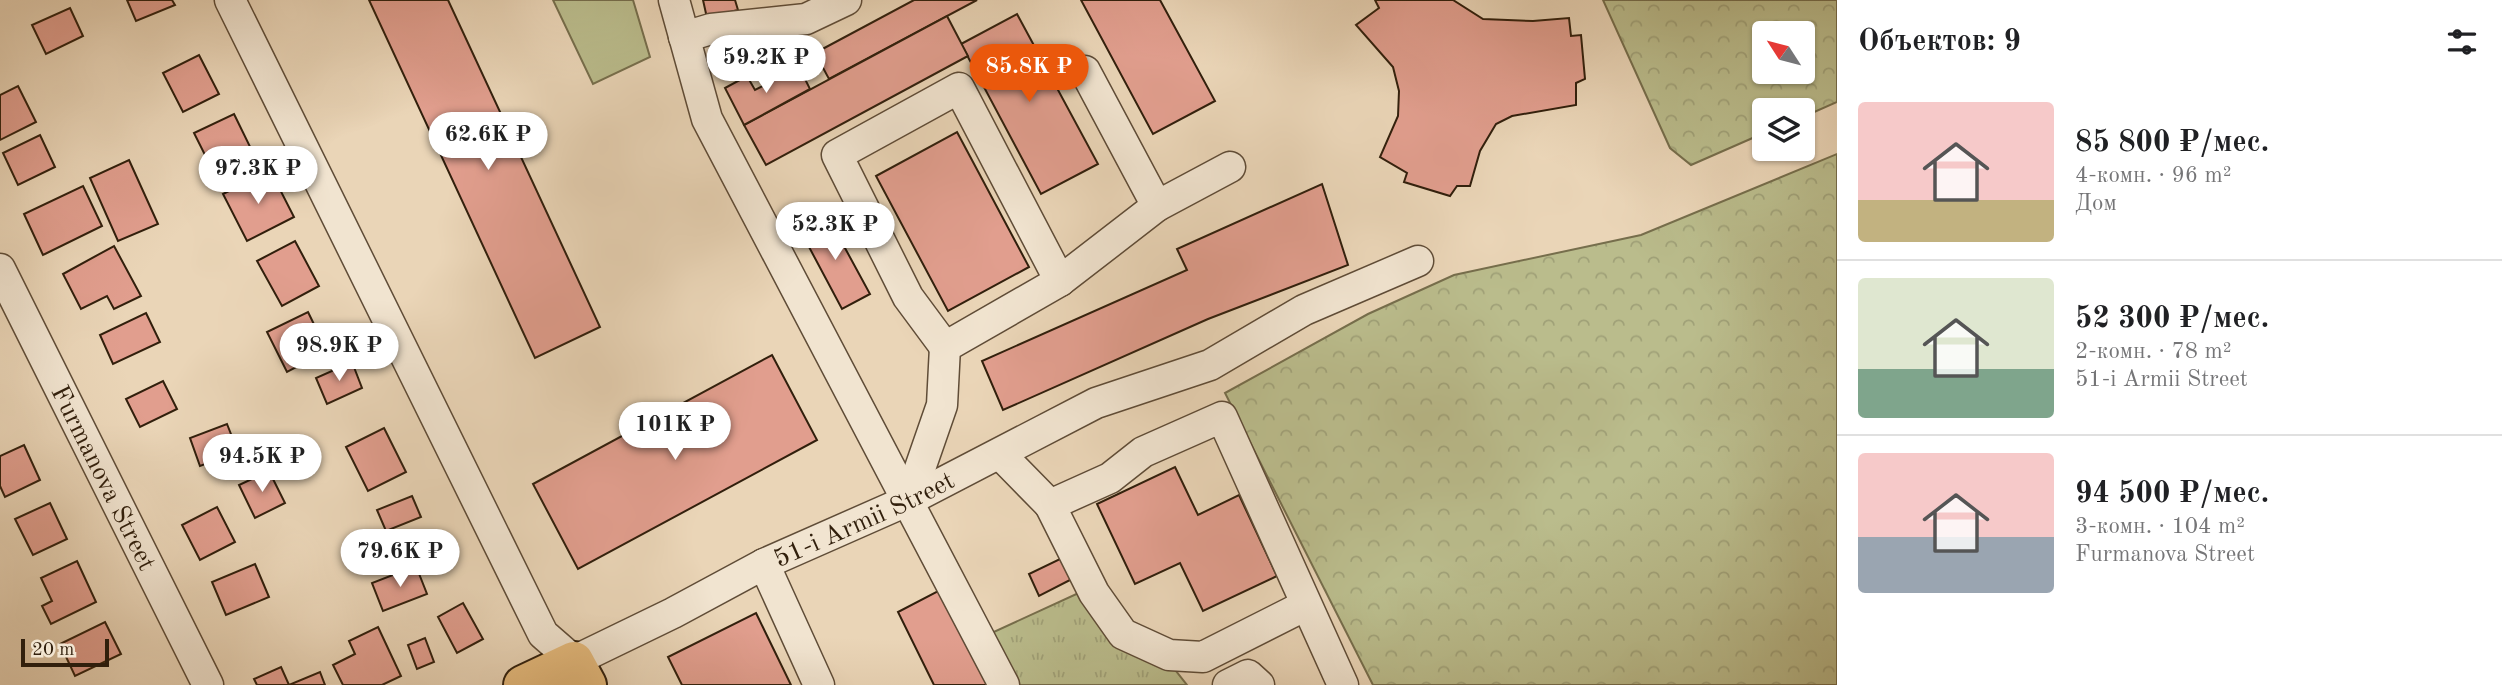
<!DOCTYPE html>
<html lang="ru">
<meta charset="utf-8">
<style>
body{margin:0;font-family:"Old Standard TT",serif;background:#f2f2f2;color:#202124;height:100vh;display:flex;flex-direction:column;font-size:26px;white-space:nowrap}
*{box-sizing:border-box;margin:0}
p{font-size:23px;color:#757577}
.icon{flex:none;width:38px;height:38px;fill:none;stroke:currentColor;stroke-width:2;stroke-linecap:round;stroke-linejoin:round}
.map{position:relative;flex:1;overflow:hidden}
.details{display:flex;flex-direction:column;background:#fff;width:665px}
.details>*{flex:none}
.needle{width:46px;rotate:306deg}
.buttons{position:absolute;left:1752px;top:21px;display:grid;gap:14px}
.buttons a{display:grid;place-items:center;width:63px;height:63px;border-radius:7px;background:#fff;box-shadow:0 2px 5px #0004;font-size:35px}
.scale{position:absolute;left:21px;bottom:18px;width:88px;box-sizing:border-box;padding-left:7px;border:4px solid #311f0c;border-top:0;font-size:19px;line-height:24px;white-space:nowrap;color:#311f0c;-webkit-text-stroke:5px #f1e4d0;paint-order:stroke}
.price{position:absolute;translate:-50% -60px;padding:0 16px;border-radius:24px;background:#fff;color:#222;font-size:23px;line-height:46px;filter:drop-shadow(0 2px 4px #0008)}
.price::after{content:'';position:absolute;left:50%;top:42px;width:21px;height:16px;margin-left:-10px;background:inherit;clip-path:polygon(0 0,100% 0,50% 100%)}
.price.current{background:#ea580c;color:#fff}
ul{padding:0;list-style:none}
li{display:flex;align-items:center;gap:21px;height:175px;padding:0 21px}
li+li{border-top:2px solid #e0e0e0}
li span{display:grid;place-items:center;flex:none;width:196px;height:140px;border-radius:7px;color:#555}
li>.icon{margin-inline-start:auto}
span .icon{width:84px;height:84px;fill:#fffc;stroke-width:1}
li b{font-size:30px}
h2{display:flex;justify-content:space-between;align-items:center;height:84px;padding:0 21px;font-size:30px}
main{display:flex;flex:1;min-height:0}
.map>svg:first-child{display:block}
</style>
<main>
<div class="map">
<svg width="1837" height="685" viewBox="0 0 1837 685">
<defs>
<pattern id="forest-crowns" width="20" height="18" patternUnits="userSpaceOnUse" patternTransform="scale(1.75)"><rect width="20" height="18" fill="#babc8c"/><path d="M2 6a3 3 0 1 1 6 0M12 15a3 3 0 1 1 6 0" fill="none" stroke="#a0a178"/></pattern>
<pattern id="park-tufts" width="24" height="20" patternUnits="userSpaceOnUse" patternTransform="scale(1.75)"><rect width="24" height="20" fill="#babc8c"/><path d="M3 7l-1-3M5 7V3M7 7l1-3M15 17l-1-3M17 17v-4M19 17l1-3" fill="none" stroke="#a0a178"/></pattern>
</defs>
<rect width="100%" height="100%" fill="#ead5b7"/>
<filter id="stains"><feTurbulence type="fractalNoise" baseFrequency=".00286" numOctaves="4"/><feColorMatrix values="0 0 0 0 .2 0 0 0 0 .09 0 0 0 0 .02 0 0 0 .5 -.17"/></filter>
<radialGradient id="worn" r=".72"><stop offset=".6" stop-color="#630" stop-opacity="0"/><stop offset="1" stop-color="#630" stop-opacity=".3"/></radialGradient>
<polygon fill="#babc8c" stroke="#766e4c" stroke-width="2" points="553,0 633,0 650,57 593,84"/>
<g fill="url(#forest-crowns)" stroke="#766e4c" stroke-width="2" fill-rule="evenodd">
<path d="M1603 0H1837V102L1803 117 1802 110H1764V133L1691 165 1670 148ZM1764 33H1802V72H1764Z"/>
<polygon points="1837,154 1837,685 1373,685 1225,393 1368,314 1454,275 1641,235"/>
</g>
<polygon fill="url(#park-tufts)" stroke="#766e4c" stroke-width="2" points="1083,591 1172,666 1187,685 1011,685 985,636"/>
<g fill="#e19e8e" stroke="#311f0c" stroke-width="2">
<polygon points="127,0 172,0 175,5 136,21"/>
<polygon points="369,0 448,0 600,327 535,358"/>
<polygon points="703,0 735,0 738,10 707,18"/>
<polygon points="914,0 977,0 829,79 815,53"/>
<polygon points="1081,0 1160,0 1215,101 1153,134"/>
<polygon points="1375,0 1453,0 1483,19 1533,21 1569,18 1571,36 1581,35 1585,79 1576,83 1576,105 1512,116 1496,124 1480,151 1470,186 1457,186 1450,196 1404,182 1407,173 1380,157 1398,116 1399,91 1393,67 1356,25 1379,8"/>
<polygon points="70,8 83,36 46,54 32,25"/>
<polygon points="1017,14 1098,164 1041,194 961,44"/>
<polygon points="947,16 968,56 766,165 744,125"/>
<polygon points="199,55 219,94 183,112 163,73"/>
<polygon points="799,67 810,89 744,125 725,88 747,76 755,90"/>
<polygon points="18,86 36,122 0,140 0,95"/>
<polygon points="234,114 257,161 218,181 194,133"/>
<polygon points="957,132 1029,267 948,311 876,176"/>
<polygon points="40,135 55,167 18,185 3,153"/>
<polygon points="129,160 158,224 118,241 90,178"/>
<polygon points="270,170 294,217 247,241 223,194"/>
<polygon points="1322,184 1348,265 1208,319 1003,410 982,361 1187,270 1177,249"/>
<polygon points="83,186 102,226 43,255 24,214"/>
<polygon points="827,215 870,294 842,309 800,230"/>
<polygon points="295,241 319,286 282,306 257,261"/>
<polygon points="114,246 141,296 114,309 107,296 81,309 63,274"/>
<polygon points="308,312 327,351 287,372 267,332"/>
<polygon points="146,313 160,342 113,364 100,335"/>
<polygon points="772,355 817,440 578,569 533,484"/>
<polygon points="352,362 362,388 327,404 316,378"/>
<polygon points="163,381 177,409 140,427 126,399"/>
<polygon points="227,424 238,452 200,466 190,438"/>
<polygon points="384,428 406,472 368,491 346,447"/>
<polygon points="24,445 40,480 5,497 0,486 0,456"/>
<polygon points="1175,467 1198,515 1239,495 1277,576 1203,611 1180,563 1135,584 1097,504"/>
<polygon points="269,471 285,503 255,518 239,485"/>
<polygon points="412,496 421,517 386,531 377,510"/>
<polygon points="50,503 67,539 33,555 15,519"/>
<polygon points="217,507 235,542 200,560 182,525"/>
<polygon points="1062,558 1072,579 1039,596 1029,574"/>
<polygon points="77,561 96,602 51,624 42,606 52,601 41,578"/>
<polygon points="255,564 269,597 226,615 212,582"/>
<polygon points="416,566 427,594 383,611 372,583"/>
<polygon points="942,589 989,685 934,685 898,612"/>
<polygon points="463,603 483,639 457,653 438,617"/>
<polygon points="756,613 791,685 682,685 668,657"/>
<polygon points="105,622 121,654 75,676 60,644"/>
<polygon points="378,627 401,676 382,685 343,685 333,665 355,654 349,641"/>
<polygon points="425,638 434,662 417,669 408,645"/>
<polygon points="281,667 289,685 320,672 325,685 257,685 254,679"/>
</g>
<g fill="none" stroke-linecap="round" stroke-linejoin="round">
<g stroke="#5f4c37" stroke-width="33">
<g id="minor">
<path id="s1" d="M230 0 543 634 574 661 673 613 764 564 909 500 1096 403 1210 365 1304 310 1418 261"/>
<polyline points="674,0 707,119 1004,685"/>
<polyline points="684,37 711,29 806,19 846,0"/>
<polyline points="1085,71 1157,206"/>
<path id="s2" d="M0 269 208 685"/>
<polyline points="945,347 908,297 837,155 959,88 1060,281"/>
<polyline points="1000,454 1050,505"/>
<polyline points="909,500 942,405 945,347 1060,281 1157,206 1230,167"/>
<polyline points="764,564 819,685"/>
<polyline points="1306,605 1203,657 1169,655 1123,634 1094,593 1050,505 1110,478 1143,452 1222,417 1343,685"/>
<polyline points="1228,685 1248,675 1259,685"/>
</g>
</g>
<g stroke="#311f0c" stroke-width="42">
<polyline id="major" points="523,685 574,661 587,685"/>
</g>
<use href="#minor" stroke="#f1e4d0" stroke-width="30"/>
<use href="#major" stroke="#e5ba7c" stroke-width="38"/>
</g>
<g text-anchor="middle" stroke-width="5" stroke-linejoin="round" paint-order="stroke">
<g font-size="26" fill="#311f0c" stroke="#f1e4d0">
<text dy="9" stroke="none"><textPath href="#s2" startOffset="233">Furmanova Street</textPath></text>
<text dy="9" stroke="none"><textPath href="#s1" startOffset="1071">51-i Armii Street</textPath></text>
</g>
</g>
<rect width="100%" height="100%" filter="url(#stains)"/>
<rect width="100%" height="100%" fill="url(#worn)"/>
</svg>
<div class="buttons">
<a><svg class="needle" viewBox="-14 -14 28 28"><path d="M0-13l5 13h-10z" fill="#e53935"/><path d="M0 13l5-13h-10z" fill="#757577"/></svg></a>
<a><svg class="icon" aria-label="layers" viewBox="0 0 24 24"><path d="M12 4l9 5-9 5-9-5zM3 14l9 5 9-5"/></svg></a>
</div>
<div class="scale">20 m</div>
<b class="price" style="left:766px;top:95px">59.2K ₽</b>
<b class="price current" style="left:1029px;top:104px">85.8K ₽</b>
<b class="price" style="left:488px;top:172px">62.6K ₽</b>
<b class="price" style="left:258px;top:206px">97.3K ₽</b>
<b class="price" style="left:835px;top:262px">52.3K ₽</b>
<b class="price" style="left:339px;top:383px">98.9K ₽</b>
<b class="price" style="left:675px;top:462px">101K ₽</b>
<b class="price" style="left:262px;top:494px">94.5K ₽</b>
<b class="price" style="left:400px;top:589px">79.6K ₽</b>
</div>
<section class="details">
<h2>Объектов: 9<svg class="icon" aria-label="filters" viewBox="0 0 24 24"><path d="M4 7h16M4 17h16"/><circle cx="9" cy="7" r="2"/><circle cx="15" cy="17" r="2"/></svg></h2>
<ul>
<li><span style="background:linear-gradient(#f6c9c9 70%,#c2b280 0)"><svg class="icon" aria-label="home" viewBox="0 0 24 24"><path d="M3 11l9-7 9 7M6 9v11h12V9"/></svg></span><div><b>85 800 ₽/мес.</b><p>4-комн. · 96 m²</p><p>Дом</p></div></li>
<li><span style="background:linear-gradient(#dfe7d0 65%,#7fa58c 0)"><svg class="icon" aria-label="home" viewBox="0 0 24 24"><path d="M3 11l9-7 9 7M6 9v11h12V9"/></svg></span><div><b>52 300 ₽/мес.</b><p>2-комн. · 78 m²</p><p>51-i Armii Street</p></div></li>
<li><span style="background:linear-gradient(#f6c9c9 60%,#9aa5b1 0)"><svg class="icon" aria-label="home" viewBox="0 0 24 24"><path d="M3 11l9-7 9 7M6 9v11h12V9"/></svg></span><div><b>94 500 ₽/мес.</b><p>3-комн. · 104 m²</p><p>Furmanova Street</p></div></li>
</ul>
</section>
</main>
